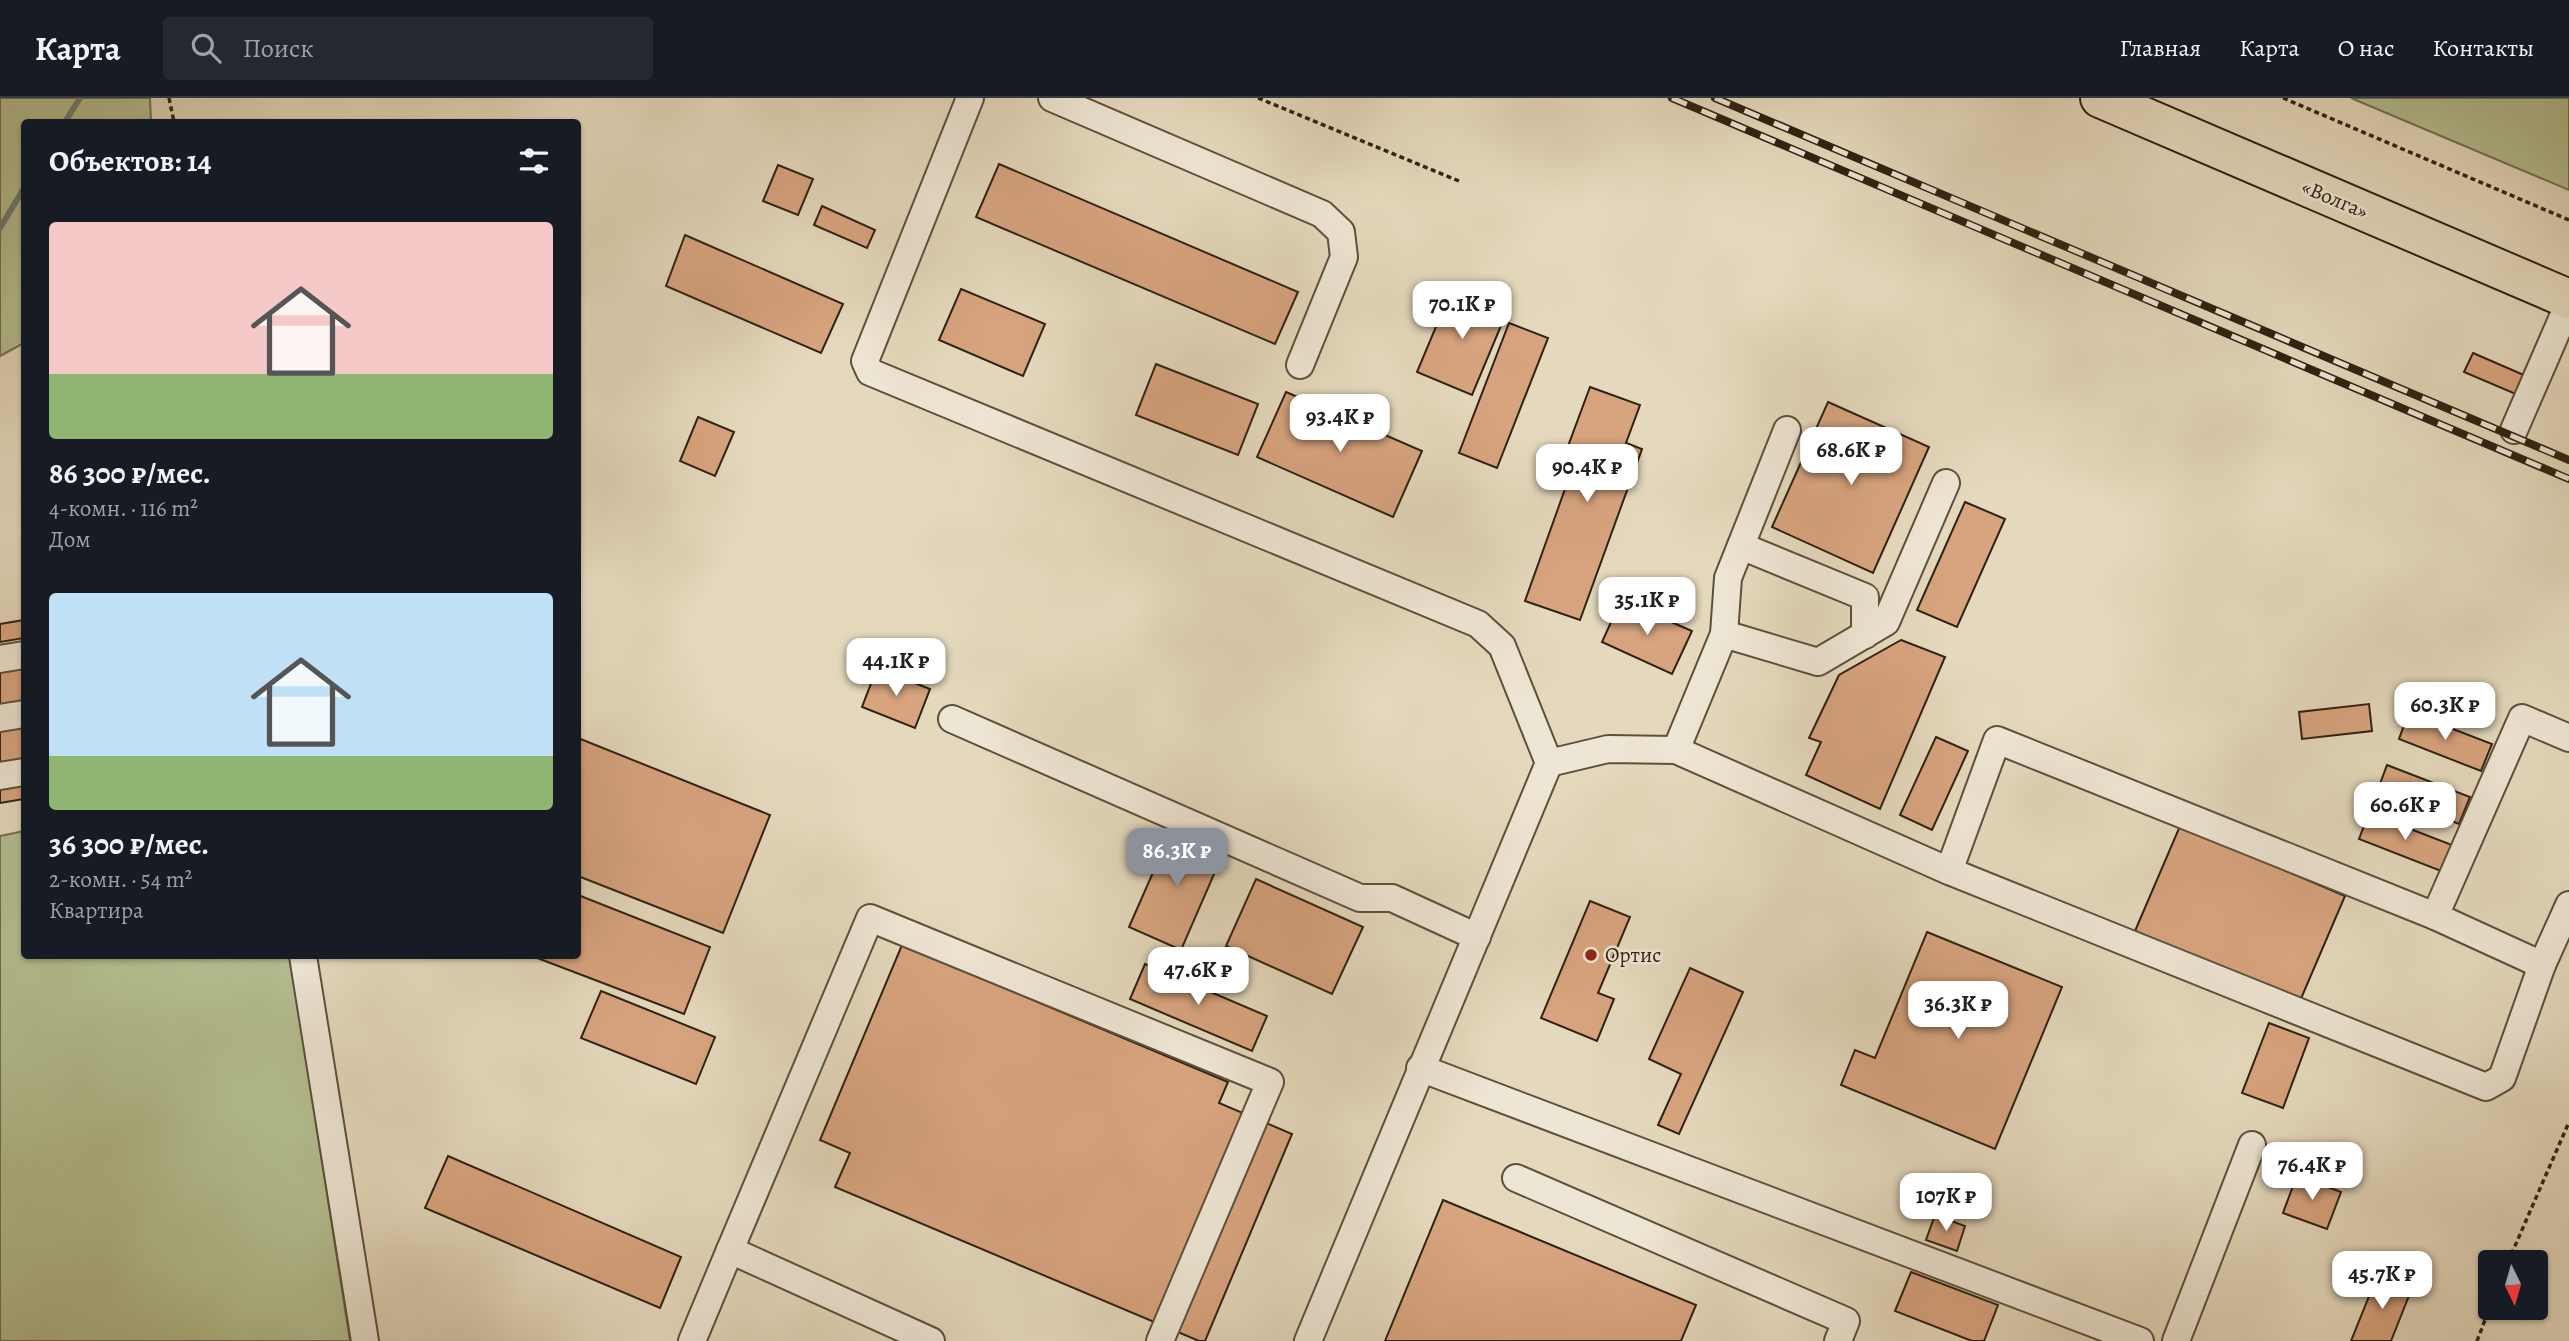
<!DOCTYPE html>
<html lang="ru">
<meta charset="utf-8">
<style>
body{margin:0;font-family:Alegreya,serif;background:#242831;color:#f1f3f6;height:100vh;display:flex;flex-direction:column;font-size:26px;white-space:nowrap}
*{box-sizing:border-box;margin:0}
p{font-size:23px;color:#9ea1a6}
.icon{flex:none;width:38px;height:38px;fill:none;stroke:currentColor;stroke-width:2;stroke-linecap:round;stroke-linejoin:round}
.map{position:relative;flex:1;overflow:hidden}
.panel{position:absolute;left:21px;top:21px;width:560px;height:840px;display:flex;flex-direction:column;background:#171b24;border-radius:7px;box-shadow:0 2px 5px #0004}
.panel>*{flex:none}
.needle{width:46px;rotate:175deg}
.controls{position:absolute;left:2478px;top:1152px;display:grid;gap:14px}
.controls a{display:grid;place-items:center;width:70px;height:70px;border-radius:7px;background:#171b24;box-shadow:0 2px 5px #0004;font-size:35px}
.price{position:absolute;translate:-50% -60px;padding:0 16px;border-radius:14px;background:#fff;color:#222;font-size:23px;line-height:46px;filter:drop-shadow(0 2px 4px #0008)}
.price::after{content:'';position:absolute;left:50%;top:42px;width:21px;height:16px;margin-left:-10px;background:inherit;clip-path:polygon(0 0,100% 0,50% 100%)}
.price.active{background:#8c9099;color:#fff}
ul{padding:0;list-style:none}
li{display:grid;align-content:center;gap:14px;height:371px;padding:0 28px}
li span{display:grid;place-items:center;height:217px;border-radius:7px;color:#555}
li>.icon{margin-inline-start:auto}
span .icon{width:126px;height:126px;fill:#fffc;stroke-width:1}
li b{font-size:30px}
h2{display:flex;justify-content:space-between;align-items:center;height:84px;padding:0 28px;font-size:30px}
header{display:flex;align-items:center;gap:42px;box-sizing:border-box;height:98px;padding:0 35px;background:#171b24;border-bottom:2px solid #363941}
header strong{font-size:33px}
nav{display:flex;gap:38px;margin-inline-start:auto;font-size:24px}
.search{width:490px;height:63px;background:#242831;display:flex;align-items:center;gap:18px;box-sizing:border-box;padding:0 24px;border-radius:7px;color:#9ea1a6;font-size:26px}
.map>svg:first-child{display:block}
</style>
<header>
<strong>Карта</strong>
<div class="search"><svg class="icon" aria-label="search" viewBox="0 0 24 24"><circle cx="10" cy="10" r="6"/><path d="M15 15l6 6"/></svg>Поиск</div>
<nav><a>Главная</a><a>Карта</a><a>О нас</a><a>Контакты</a></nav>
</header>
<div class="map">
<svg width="2569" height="1243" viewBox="0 0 2569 1243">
<rect width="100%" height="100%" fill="#e5d9bd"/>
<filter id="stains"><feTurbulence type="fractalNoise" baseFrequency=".00286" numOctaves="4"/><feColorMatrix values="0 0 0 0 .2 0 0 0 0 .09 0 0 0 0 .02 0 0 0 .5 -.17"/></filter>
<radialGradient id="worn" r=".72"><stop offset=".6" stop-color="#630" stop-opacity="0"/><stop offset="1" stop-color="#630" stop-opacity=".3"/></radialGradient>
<g fill="#b4bf91" stroke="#717051" stroke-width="2">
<polygon points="0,0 150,0 151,24 24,24 24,245 0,258"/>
<polygon points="2351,0 2569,0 2569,92"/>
<polygon points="24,733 24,858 290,858 350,1243 0,1243 0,738"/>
</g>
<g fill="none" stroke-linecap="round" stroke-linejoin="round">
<g stroke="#6c7d74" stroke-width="6">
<polyline points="65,24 80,0"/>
<polyline points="0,130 24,90"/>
</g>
</g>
<g fill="#d8a47f" stroke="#2e2211" stroke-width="2">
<polygon points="999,66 1298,194 1275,246 976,119"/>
<polygon points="778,67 813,81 798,117 763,103"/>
<polygon points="822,108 875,132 867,150 814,127"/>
<polygon points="685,137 843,206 821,255 666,188"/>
<polygon points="1453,188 1508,211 1472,297 1417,274"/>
<polygon points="961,191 1045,226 1023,278 939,242"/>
<polygon points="1509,225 1548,240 1497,370 1459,355"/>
<polygon points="2473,255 2540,284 2532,303 2464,274"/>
<polygon points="1156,266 1258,306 1238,357 1136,317"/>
<polygon points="1590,289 1640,307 1626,345 1642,351 1580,522 1525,503 1575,363 1564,359"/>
<polygon points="1286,294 1422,353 1393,419 1257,359"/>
<polygon points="1828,304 1929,349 1873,475 1772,429"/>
<polygon points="698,319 734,334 715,378 680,363"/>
<polygon points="1965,404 2005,421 1957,529 1917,512"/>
<polygon points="1621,502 1692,533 1672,576 1602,544"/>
<polygon points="24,522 24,540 0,544 0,526"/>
<polygon points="1901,542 1945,559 1880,711 1806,677 1821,644 1809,640 1839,577"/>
<polygon points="24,568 24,604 0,608 0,572"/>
<polygon points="877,570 930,591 915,630 862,609"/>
<polygon points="2369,606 2372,633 2302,641 2299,614"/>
<polygon points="2409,614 2492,646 2481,673 2399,641"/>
<polygon points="24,625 24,661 0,665 0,630"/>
<polygon points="1936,639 1968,653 1932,732 1900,717"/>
<polygon points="578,640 770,717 723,835 578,778"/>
<polygon points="2387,667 2470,699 2459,726 2377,694"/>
<polygon points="24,681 24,701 0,705 0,686"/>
<polygon points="2369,715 2452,747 2441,773 2359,741"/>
<polygon points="2180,728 2345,798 2300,903 2135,833"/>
<polygon points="1173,729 1225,751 1181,852 1129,829"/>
<polygon points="1256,781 1363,829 1332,896 1226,848"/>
<polygon points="578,797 710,849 684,916 532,858 578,858"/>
<polygon points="1590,803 1630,819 1598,895 1614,901 1597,943 1541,920"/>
<polygon points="1927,834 2062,889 1995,1051 1841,987 1855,952 1875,960"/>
<polygon points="902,847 1228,984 1219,1005 1292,1036 1205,1243 1199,1243 835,1089 850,1055 820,1042"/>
<polygon points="1145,866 1267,918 1252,953 1130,901"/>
<polygon points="1690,870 1743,894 1679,1036 1658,1027 1681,976 1649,961"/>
<polygon points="601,893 715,939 696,986 581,940"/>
<polygon points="2269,925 2309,940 2283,1010 2242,995"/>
<polygon points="448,1058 681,1159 660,1210 425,1110"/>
<polygon points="2297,1077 2341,1094 2327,1131 2283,1115"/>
<polygon points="1443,1102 1696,1207 1681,1243 1385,1243"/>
<polygon points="1935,1117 1965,1128 1957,1153 1926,1142"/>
<polygon points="1911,1174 1998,1207 1984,1243 1972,1243 1895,1213"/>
<polygon points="2378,1176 2412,1190 2391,1243 2351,1243"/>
</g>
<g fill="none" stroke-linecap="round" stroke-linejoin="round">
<g stroke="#5c503c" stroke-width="30">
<g id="minor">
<polyline points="970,0 865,263 870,274 1478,526 1502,548 1549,665 1308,1243"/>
<polyline points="1052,0 1322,116 1341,134 1344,159 1300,267"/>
<polyline points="2514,332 2569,205"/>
<polyline points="1741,448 1865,499 1865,537"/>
<polyline points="1724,536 1818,564 1886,524 1946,385"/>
<polyline points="0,561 24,557"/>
<polyline points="0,620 24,616"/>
<polyline points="952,621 1360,800 1392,800 1477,839"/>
<polyline points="1676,652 1724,536 1728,480 1787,332"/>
<polyline points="1549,665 1608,651 1676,652 1949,773 2486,989 2502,980 2542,867 2569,807"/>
<polyline points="0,678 24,674"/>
<polyline points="1949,773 1997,642 2435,818 2542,867"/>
<polyline points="2435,818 2522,620 2569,640"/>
<polyline points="303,858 365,1243"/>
<polyline points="1420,970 2140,1243"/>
<polyline points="1516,1080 1846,1223 1838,1243"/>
<polyline points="730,1152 870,820 1270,984 1160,1243"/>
<polyline points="692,1243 730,1152 931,1243"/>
<polyline points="2176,1243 2252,1047"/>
</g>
</g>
<g stroke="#2e2211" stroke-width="42">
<polyline id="highway" points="2100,0 2569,201"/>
</g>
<g stroke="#2e2211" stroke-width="3.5" stroke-dasharray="5 3.5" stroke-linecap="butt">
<polyline points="169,0 174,24"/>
<polyline points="1258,0 1459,83"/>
<polyline points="2283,0 2569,122"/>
<polyline points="2508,1164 2569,1024"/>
<polyline points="2477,1243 2490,1209"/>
</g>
<use href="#minor" stroke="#eee6d4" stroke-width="26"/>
<use href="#highway" stroke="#e5d9bd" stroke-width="38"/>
<g stroke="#2e2211" stroke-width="8">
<g id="rail">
<polyline points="1672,0 2569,381"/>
<polyline points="1715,0 2569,362"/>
</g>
</g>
<use href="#rail" stroke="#eee6d4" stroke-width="5" stroke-dasharray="16" stroke-linecap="butt"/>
</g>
<circle fill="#8f2418" stroke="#eee6d4" stroke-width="2.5" cx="1591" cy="857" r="7"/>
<g text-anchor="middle" stroke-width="5" stroke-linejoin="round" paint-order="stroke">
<g font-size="21" fill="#2e2211" stroke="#eee6d4">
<text transform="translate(2335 101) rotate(23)" y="7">«Волга»</text>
</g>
<g font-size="21" fill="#2e2211" stroke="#eee6d4" text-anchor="start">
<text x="1605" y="864">Ортис</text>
</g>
</g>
<rect width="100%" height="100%" filter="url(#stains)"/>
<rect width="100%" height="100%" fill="url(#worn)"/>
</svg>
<div class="controls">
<a><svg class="needle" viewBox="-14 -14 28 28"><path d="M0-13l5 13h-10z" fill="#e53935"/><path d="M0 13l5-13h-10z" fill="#9ea1a6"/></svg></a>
</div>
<b class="price" style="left:1462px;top:243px">70.1K ₽</b>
<b class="price" style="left:1340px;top:356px">93.4K ₽</b>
<b class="price" style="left:1851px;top:389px">68.6K ₽</b>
<b class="price" style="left:1587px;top:406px">90.4K ₽</b>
<b class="price" style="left:1647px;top:539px">35.1K ₽</b>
<b class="price" style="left:896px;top:600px">44.1K ₽</b>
<b class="price" style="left:2445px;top:644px">60.3K ₽</b>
<b class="price" style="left:2405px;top:744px">60.6K ₽</b>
<b class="price active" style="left:1177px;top:790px">86.3K ₽</b>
<b class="price" style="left:1198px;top:909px">47.6K ₽</b>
<b class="price" style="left:1958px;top:943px">36.3K ₽</b>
<b class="price" style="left:2312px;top:1104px">76.4K ₽</b>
<b class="price" style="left:1946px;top:1135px">107K ₽</b>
<b class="price" style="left:2382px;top:1213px">45.7K ₽</b>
<section class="panel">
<h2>Объектов: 14<svg class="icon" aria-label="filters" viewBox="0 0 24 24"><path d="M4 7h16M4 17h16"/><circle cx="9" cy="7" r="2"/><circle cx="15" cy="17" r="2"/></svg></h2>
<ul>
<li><span style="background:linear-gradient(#f6c9c9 70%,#8fb573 0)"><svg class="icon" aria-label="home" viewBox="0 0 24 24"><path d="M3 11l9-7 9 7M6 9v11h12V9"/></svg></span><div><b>86 300 ₽/мес.</b><p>4-комн. · 116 m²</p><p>Дом</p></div></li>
<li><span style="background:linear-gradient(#bfe0f5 75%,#8fb573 0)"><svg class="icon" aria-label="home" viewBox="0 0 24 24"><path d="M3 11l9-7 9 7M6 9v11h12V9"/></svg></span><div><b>36 300 ₽/мес.</b><p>2-комн. · 54 m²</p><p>Квартира</p></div></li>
</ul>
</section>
</div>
